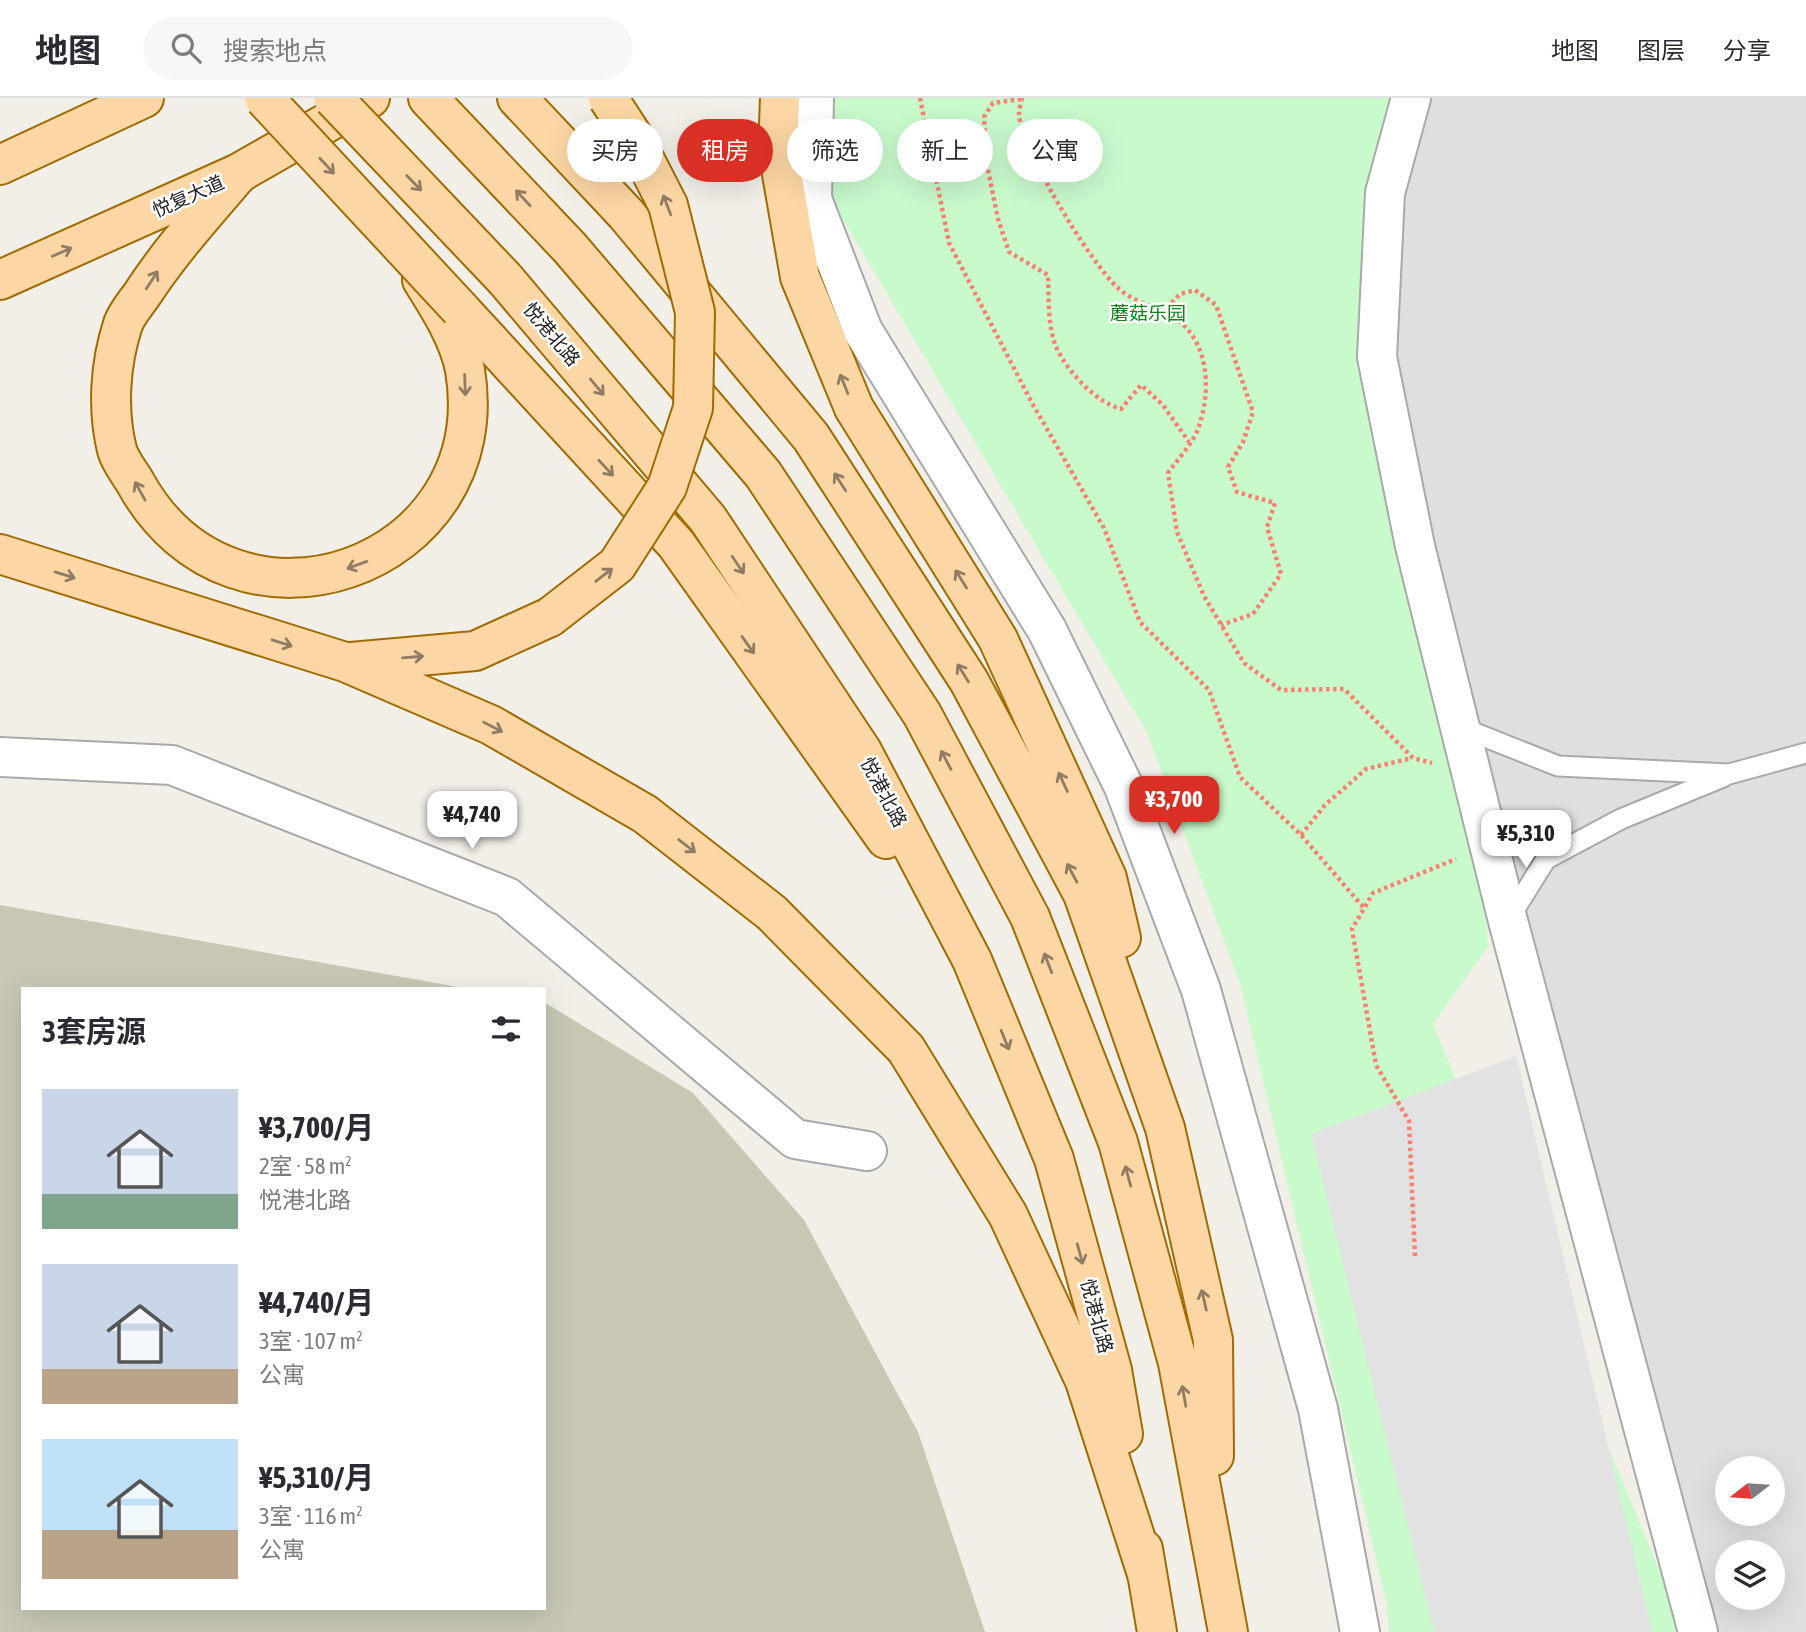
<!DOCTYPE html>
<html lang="zh">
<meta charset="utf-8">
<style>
body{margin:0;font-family:"Asap Condensed","Noto Sans SC",sans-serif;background:#f7f7f7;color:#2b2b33;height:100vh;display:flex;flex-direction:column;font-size:26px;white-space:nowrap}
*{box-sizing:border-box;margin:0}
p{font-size:23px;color:#7c7c81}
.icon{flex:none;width:38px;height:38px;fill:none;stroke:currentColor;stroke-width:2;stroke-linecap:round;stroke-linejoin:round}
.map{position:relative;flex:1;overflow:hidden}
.drawer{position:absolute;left:21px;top:889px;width:525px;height:623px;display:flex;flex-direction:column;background:#fff;border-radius:0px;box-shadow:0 7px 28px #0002}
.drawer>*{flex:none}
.hud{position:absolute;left:567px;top:21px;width:665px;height:63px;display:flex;gap:14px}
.needle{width:46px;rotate:253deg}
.controls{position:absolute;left:1715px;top:1358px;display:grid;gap:14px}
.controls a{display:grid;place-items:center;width:70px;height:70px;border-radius:50%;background:#fff;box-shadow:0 7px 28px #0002;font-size:35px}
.price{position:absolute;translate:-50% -60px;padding:0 16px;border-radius:14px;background:#fff;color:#222;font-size:23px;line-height:46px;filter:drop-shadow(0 2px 4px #0008)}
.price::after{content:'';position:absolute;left:50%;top:42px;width:21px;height:16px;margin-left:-10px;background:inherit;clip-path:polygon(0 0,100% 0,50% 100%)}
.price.active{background:#d93025;color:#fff}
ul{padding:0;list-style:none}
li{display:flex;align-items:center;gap:21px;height:175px;padding:0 21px}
li span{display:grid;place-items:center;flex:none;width:196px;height:140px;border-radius:0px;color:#555}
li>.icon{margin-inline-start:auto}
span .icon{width:84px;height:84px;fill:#fffc;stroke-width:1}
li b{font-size:30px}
h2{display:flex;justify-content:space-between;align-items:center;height:84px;padding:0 21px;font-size:30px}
.tag{padding:0 24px;border-radius:32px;background:#fff;box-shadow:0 7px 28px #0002;font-size:24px;line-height:63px}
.tag.active{background:#d93025;color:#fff}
header{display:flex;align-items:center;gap:42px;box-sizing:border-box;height:98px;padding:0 35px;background:#fff;border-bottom:2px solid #e1e1e2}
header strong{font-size:33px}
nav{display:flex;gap:38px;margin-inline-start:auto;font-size:24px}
.search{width:490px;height:63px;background:#f7f7f7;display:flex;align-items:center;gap:18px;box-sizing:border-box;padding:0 24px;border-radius:38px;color:#7c7c81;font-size:26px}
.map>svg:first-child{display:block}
</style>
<header>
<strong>地图</strong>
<div class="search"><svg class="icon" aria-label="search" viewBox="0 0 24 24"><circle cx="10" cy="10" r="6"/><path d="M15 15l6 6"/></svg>搜索地点</div>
<nav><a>地图</a><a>图层</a><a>分享</a></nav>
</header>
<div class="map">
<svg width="1806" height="1534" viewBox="0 0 1806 1534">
<rect width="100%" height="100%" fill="#f2efe9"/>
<path fill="#e0dfdf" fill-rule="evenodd" d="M1428 0H1806V1534H1719L1514 778 1389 293 1408 75ZM1727 1370H1773V1416H1727ZM1727 1454H1773V1500H1727Z"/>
<polygon fill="#c7c7b4" points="0,807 469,891 23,891 23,1510 544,1510 544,904 693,995 804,1122 918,1334 985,1534 0,1534"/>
<polygon fill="#c8facc" points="822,0 1391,0 1362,143 1363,278 1482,778 1488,849 1433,926 1675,1510 1680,1534 1389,1534 1387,1507 1240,886 1147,635 835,108"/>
<polygon fill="#e2e2e2" points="1516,958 1652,1534 1434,1534 1311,1036"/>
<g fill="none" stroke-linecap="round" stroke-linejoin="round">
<g stroke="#a9a9a9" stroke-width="23">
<g id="service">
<polyline points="1460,629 1558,668 1729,676 1806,655"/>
<polyline points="1508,822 1546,761 1621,721 1723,679"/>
</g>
</g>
<g stroke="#a9a9a9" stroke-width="42">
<g id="minor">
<polyline points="814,0 812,101 863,233 1047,532 1124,689 1201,892 1318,1311 1360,1534"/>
<polyline points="1411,0 1385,95 1377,259 1415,448 1508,823 1698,1534"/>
<polyline points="0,659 172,667 507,799 795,1041 867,1053"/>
</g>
</g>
<g stroke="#a06b00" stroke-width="42">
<g id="primary">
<polyline points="428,0 570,150 763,376 922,616 1030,819 1118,1044 1178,1265 1228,1534"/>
<polyline points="517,0 626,116 811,339 969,583 1083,796 1165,1030 1213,1242 1214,1358"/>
<polyline points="780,0 778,53 800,179 854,310 998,541 1107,780 1121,840"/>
<polyline points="0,67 144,0"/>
<path d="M239 75C206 114 171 152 143 195 137 204 127 215 123 226 110 266 107 311 117 352 120 363 129 374 135 384 234 564 498 470 465 272 459 240 439 209 422 182"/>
<polyline points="505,181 708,421 862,653 972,862 1054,1061 1112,1272 1123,1336"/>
<polyline points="0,182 239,75 370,0"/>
<polyline points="460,211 676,446 886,741"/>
<polyline points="0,456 345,564 491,627 645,716 772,815 906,951 1008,1117 1085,1283 1147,1476"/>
<polyline points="351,564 475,553 550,519"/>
<polyline points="1143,1451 1157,1534"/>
</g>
</g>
<g stroke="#fa8072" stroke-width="4.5" stroke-dasharray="3.5 3.5" stroke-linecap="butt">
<polyline points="920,0 949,145 1032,305 1104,430 1140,524 1209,592 1240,679 1301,737 1364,810"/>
<path d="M1022 0C1021 5 1019 11 1019 16 1021 51 1091 166 1118 190 1135 206 1161 209 1179 223 1210 248 1211 295 1198 331 1192 346 1178 361 1168 375L1177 434 1204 498 1244 565 1281 592 1344 591 1413 660 1432 665"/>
<path d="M1021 1 993 5 984 19 986 62 998 121 1009 154 1048 177C1049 200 1047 231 1058 253 1070 276 1096 304 1121 311L1141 287 1163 307 1189 344"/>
<polyline points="1162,215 1180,196 1195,192 1216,207 1253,314 1243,344 1228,369 1237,394 1275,405 1267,429 1281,476 1253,516 1221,527"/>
<polyline points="1301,737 1325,707 1366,671 1412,660"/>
<polyline points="1415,1158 1409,1023 1376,967 1352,831 1373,795 1456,761"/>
</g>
<use href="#service" stroke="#fff" stroke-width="19"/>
<use href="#minor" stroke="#fff" stroke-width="38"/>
<use href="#primary" stroke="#fcd6a4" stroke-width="38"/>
<g stroke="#a06b00" stroke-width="42" stroke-linecap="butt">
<g id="primary-bridge">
<polyline points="264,0 460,211"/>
<polyline points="333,0 505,181"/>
<polyline points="550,519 617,467 667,389 693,310 695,214 668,107 632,37 608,0"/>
</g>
</g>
<use href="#primary-bridge" stroke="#fcd6a4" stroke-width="38"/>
</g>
<defs><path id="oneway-shaft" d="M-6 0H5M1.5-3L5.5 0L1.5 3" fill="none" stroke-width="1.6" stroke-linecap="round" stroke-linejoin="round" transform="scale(1.75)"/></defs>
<g stroke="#8f7c63">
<use href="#oneway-shaft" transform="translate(327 68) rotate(47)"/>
<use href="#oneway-shaft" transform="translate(414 85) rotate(46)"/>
<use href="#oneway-shaft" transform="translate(523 100) rotate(-133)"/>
<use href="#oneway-shaft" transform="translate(667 107) rotate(-111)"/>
<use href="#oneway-shaft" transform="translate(62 154) rotate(-24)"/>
<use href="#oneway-shaft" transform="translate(152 182) rotate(-57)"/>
<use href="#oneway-shaft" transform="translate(844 286) rotate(-112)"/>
<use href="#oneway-shaft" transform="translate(465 287) rotate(88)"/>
<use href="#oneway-shaft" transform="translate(597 289) rotate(50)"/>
<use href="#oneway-shaft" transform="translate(606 370) rotate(47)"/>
<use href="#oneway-shaft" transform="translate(840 384) rotate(-123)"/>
<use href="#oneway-shaft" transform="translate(140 393) rotate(-119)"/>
<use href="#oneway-shaft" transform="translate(357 467) rotate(160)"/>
<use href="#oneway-shaft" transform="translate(738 467) rotate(56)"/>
<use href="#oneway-shaft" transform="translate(65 477) rotate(17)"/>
<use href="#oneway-shaft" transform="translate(604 477) rotate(-38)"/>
<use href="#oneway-shaft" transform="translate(961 481) rotate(-122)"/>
<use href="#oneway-shaft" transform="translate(282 545) rotate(17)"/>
<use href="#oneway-shaft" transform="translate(748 547) rotate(55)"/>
<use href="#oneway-shaft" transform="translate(413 559) rotate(-5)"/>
<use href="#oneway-shaft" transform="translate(963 575) rotate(-122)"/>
<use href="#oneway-shaft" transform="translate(493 629) rotate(27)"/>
<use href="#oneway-shaft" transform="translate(946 662) rotate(-118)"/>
<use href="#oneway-shaft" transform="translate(1063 684) rotate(-115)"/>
<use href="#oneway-shaft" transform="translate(687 748) rotate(38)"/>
<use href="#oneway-shaft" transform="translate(1072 775) rotate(-118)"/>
<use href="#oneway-shaft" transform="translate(1048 865) rotate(-111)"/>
<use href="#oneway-shaft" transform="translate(1005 942) rotate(68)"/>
<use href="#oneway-shaft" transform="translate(1128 1078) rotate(-105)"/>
<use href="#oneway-shaft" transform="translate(1080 1156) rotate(75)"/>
<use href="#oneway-shaft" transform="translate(1204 1202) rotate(-103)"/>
<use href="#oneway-shaft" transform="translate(1184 1298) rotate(-100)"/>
</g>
<g text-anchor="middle" stroke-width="5" stroke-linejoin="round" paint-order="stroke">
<g font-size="19" fill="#222" stroke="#fff">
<text transform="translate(188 98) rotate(-24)" y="7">悦复大道</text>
<text transform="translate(552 236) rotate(50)" y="7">悦港北路</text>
<text transform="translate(884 694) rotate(62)" y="7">悦港北路</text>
<text transform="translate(1097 1218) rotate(75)" y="7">悦港北路</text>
</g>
<g font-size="19" fill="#0c8416" stroke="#fff">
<text x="1148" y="222">蘑菇乐园</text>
</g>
</g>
</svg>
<div class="controls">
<a><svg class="needle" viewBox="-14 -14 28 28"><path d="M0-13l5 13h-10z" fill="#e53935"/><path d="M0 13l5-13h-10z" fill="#7c7c81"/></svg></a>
<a><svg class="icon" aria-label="layers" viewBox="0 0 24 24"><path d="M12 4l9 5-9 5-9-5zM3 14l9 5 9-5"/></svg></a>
</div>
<b class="price active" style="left:1174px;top:738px">¥3,700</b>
<b class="price" style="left:472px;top:753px">¥4,740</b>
<b class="price" style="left:1526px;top:772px">¥5,310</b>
<div class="hud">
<a class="tag">买房</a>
<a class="tag active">租房</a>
<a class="tag">筛选</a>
<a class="tag">新上</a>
<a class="tag">公寓</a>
</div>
<section class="drawer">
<h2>3套房源<svg class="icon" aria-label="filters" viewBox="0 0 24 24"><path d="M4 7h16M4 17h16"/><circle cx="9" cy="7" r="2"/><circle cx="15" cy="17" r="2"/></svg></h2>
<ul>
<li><span style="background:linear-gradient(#c9d6e8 75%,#7fa58c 0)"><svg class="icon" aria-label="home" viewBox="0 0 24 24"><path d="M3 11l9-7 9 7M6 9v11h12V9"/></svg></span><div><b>¥3,700/月</b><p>2室 · 58 m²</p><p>悦港北路</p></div></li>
<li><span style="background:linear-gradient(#c9d6e8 75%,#b9a48a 0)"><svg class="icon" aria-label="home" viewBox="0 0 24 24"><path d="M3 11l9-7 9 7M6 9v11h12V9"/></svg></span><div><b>¥4,740/月</b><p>3室 · 107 m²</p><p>公寓</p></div></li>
<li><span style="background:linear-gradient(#bfe0f5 65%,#b9a48a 0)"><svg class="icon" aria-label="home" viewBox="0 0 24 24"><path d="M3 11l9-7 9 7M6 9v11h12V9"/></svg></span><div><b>¥5,310/月</b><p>3室 · 116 m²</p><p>公寓</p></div></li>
</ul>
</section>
</div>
